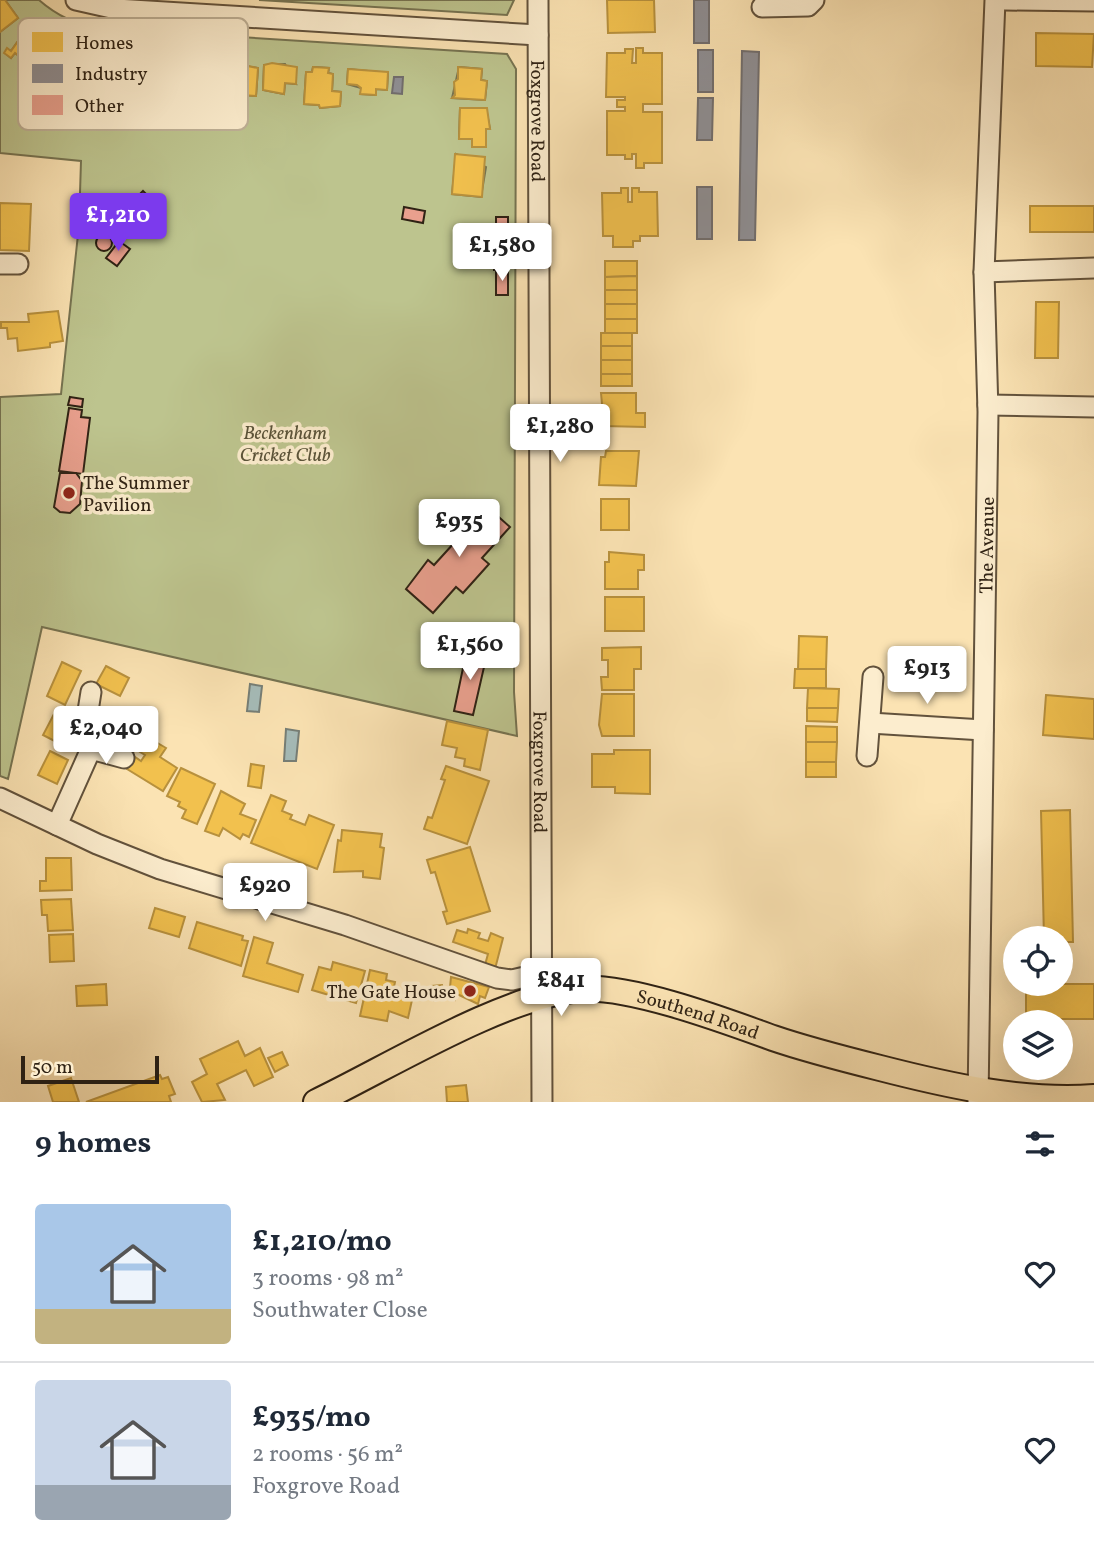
<!DOCTYPE html>
<meta charset="utf-8">
<style>
body{margin:0;font-family:Vollkorn,serif;background:#f2f2f3;color:#1f2937;height:100vh;display:flex;flex-direction:column;font-size:26px;white-space:nowrap}
*{box-sizing:border-box;margin:0}
p{font-size:23px;color:#747a83}
.icon{flex:none;width:38px;height:38px;fill:none;stroke:currentColor;stroke-width:2;stroke-linecap:round;stroke-linejoin:round}
.map{position:relative;height:1102px;overflow:hidden}
.side{display:flex;flex-direction:column;background:#fff;flex:1}
.side>*{flex:none}
.controls{position:absolute;left:1003px;top:926px;display:grid;gap:14px}
.controls a{display:grid;place-items:center;width:70px;height:70px;border-radius:50%;background:#fff;box-shadow:0 7px 28px #0002;font-size:35px}
.scale{position:absolute;left:21px;bottom:18px;width:138px;box-sizing:border-box;padding-left:7px;border:4px solid #2f2214;border-top:0;font-size:19px;line-height:24px;white-space:nowrap;color:#2f2214;-webkit-text-stroke:5px #fcedce;paint-order:stroke}
.price{position:absolute;translate:-50% -60px;padding:0 16px;border-radius:7px;background:#fff;color:#222;font-size:23px;line-height:46px;filter:drop-shadow(0 2px 4px #0008)}
.price::after{content:'';position:absolute;left:50%;top:42px;width:21px;height:16px;margin-left:-10px;background:inherit;clip-path:polygon(0 0,100% 0,50% 100%)}
.price.on{background:#7c3aed;color:#fff}
ul{padding:0;list-style:none}
li{display:flex;align-items:center;gap:21px;height:175px;padding:0 35px}
li+li{border-top:2px solid #e0e1e3}
li span{display:grid;place-items:center;flex:none;width:196px;height:140px;border-radius:7px;color:#555}
li>.icon{margin-inline-start:auto}
span .icon{width:84px;height:84px;fill:#fffc;stroke-width:1}
li b{font-size:30px}
h2{display:flex;justify-content:space-between;align-items:center;height:84px;padding:0 35px;font-size:30px}
.map>svg:first-child{display:block}
</style>
<div class="map">
<svg width="1094" height="1102" viewBox="0 0 1094 1102">
<rect width="100%" height="100%" fill="#fbe3b3"/>
<filter id="stains"><feTurbulence type="fractalNoise" baseFrequency=".00286" numOctaves="4"/><feColorMatrix values="0 0 0 0 .2 0 0 0 0 .09 0 0 0 0 .02 0 0 0 .5 -.17"/></filter>
<radialGradient id="worn" r=".72"><stop offset=".6" stop-color="#630" stop-opacity="0"/><stop offset="1" stop-color="#630" stop-opacity=".3"/></radialGradient>
<g fill="#bdc48e" stroke="#767351" stroke-width="2" fill-rule="evenodd">
<path d="M5 0H39C56 15 77 25 99 28L507 54 516 69 514 692 517 736 42 627 8 779 0 776V397L61 394 79 225 81 161 0 153V32L18 18ZM30 24 37 30 35 33 53 41 34 67 15 53 11 58 5 53 7 49 11 51ZM70 48 84 51 88 48 97 54 99 50 103 55 123 58 122 67H128L125 89 65 78 55 82 61 55 68 56ZM143 57 175 59 174 89 148 88 147 91H141ZM191 57 219 62V76H210L209 90 183 88 179 91 181 59ZM223 62 258 68 256 96 243 95 242 100 224 94 223 100H219ZM285 64 296 84 285 83 284 94 263 90 264 65ZM313 67 329 68 328 73 333 74 332 91 341 92 340 106 320 108 319 105 304 104 306 73 312 72ZM459 67 482 69 481 80 487 81 485 100 452 98ZM348 69 388 73 387 90 376 89 375 95 361 94V88L347 84ZM460 108H486L490 129H486V146L473 147 472 139 459 138ZM456 154 486 167 481 197 452 194Z"/>
<polygon points="259,0 514,0 507,15"/>
</g>
<g fill="#a5bbb8" stroke="#767e76" stroke-width="2">
<polygon points="250,684 262,686 259,712 247,711"/>
<polygon points="286,729 299,731 296,761 284,761"/>
</g>
<g fill="#f2c14e" stroke="#b8913d" stroke-width="2">
<polygon points="0,0 5,0 18,18 0,32"/>
<polygon points="607,0 654,0 655,32 608,33"/>
<polygon points="30,24 37,30 35,33 54,41 34,68 15,53 11,58 4,53 7,48 11,51"/>
<polygon points="1036,33 1094,34 1092,67 1036,66"/>
<polygon points="636,48 643,48 643,53 662,53 662,104 643,104 643,112 662,112 662,163 644,163 644,168 636,168 636,154 632,154 632,159 625,159 625,155 607,155 607,111 625,111 625,107 617,107 617,100 625,100 625,97 606,97 607,53 625,53 625,49 633,49 632,63 636,63"/>
<polygon points="222,61 258,68 256,96 243,95 242,100 224,94 223,100 219,100"/>
<polygon points="272,63 297,67 296,84 285,83 284,94 263,90 264,65"/>
<polygon points="313,67 329,68 328,73 333,74 332,91 341,92 340,106 320,108 319,105 304,104 306,72 312,72"/>
<polygon points="458,67 482,69 481,80 487,81 485,100 452,98 455,95 454,82 458,79"/>
<polygon points="348,69 388,72 387,90 376,89 376,95 360,94 361,88 357,85 347,84"/>
<polygon points="460,108 487,108 490,129 486,129 486,147 472,147 472,139 459,139"/>
<polygon points="455,154 485,157 482,197 452,194"/>
<polygon points="621,188 628,188 628,202 632,202 632,188 639,188 639,192 657,192 658,236 640,236 640,241 633,241 633,247 613,247 613,236 603,236 602,193 621,193"/>
<polygon points="0,203 31,204 29,251 0,250"/>
<rect x="1030" y="206" width="64" height="26"/>
<polygon points="605,261 637,261 637,276 605,277"/>
<polygon points="637,276 637,290 605,290 605,277"/>
<rect x="605" y="290" width="32" height="14"/>
<polygon points="1036,302 1059,302 1058,358 1035,358"/>
<rect x="605" y="304" width="32" height="15"/>
<polygon points="58,311 63,341 50,343 50,347 18,351 17,338 8,339 7,328 1,328 1,322 29,322 28,314"/>
<rect x="605" y="319" width="32" height="14"/>
<rect x="601" y="333" width="31" height="13"/>
<rect x="601" y="346" width="31" height="14"/>
<rect x="601" y="360" width="31" height="14"/>
<rect x="601" y="374" width="31" height="12"/>
<polygon points="601,393 636,393 636,413 645,413 645,427 604,426"/>
<polygon points="606,451 639,451 636,486 599,485 601,457 605,457"/>
<rect x="601" y="499" width="28" height="31"/>
<polygon points="609,552 644,555 644,570 638,570 638,589 605,589 605,562 609,562"/>
<rect x="605" y="597" width="39" height="34"/>
<polygon points="799,636 827,637 826,669 798,669"/>
<polygon points="641,647 641,669 634,669 634,690 602,690 601,677 608,677 608,660 602,660 602,648"/>
<polygon points="62,662 81,671 65,705 47,696"/>
<polygon points="106,666 129,678 120,696 96,684"/>
<polygon points="795,669 826,669 826,688 794,688"/>
<polygon points="808,688 839,689 838,708 807,708"/>
<polygon points="602,694 634,694 634,736 602,736 599,725"/>
<polygon points="1046,695 1094,699 1094,739 1043,735"/>
<polygon points="807,708 838,708 837,722 807,721"/>
<polygon points="55,712 73,722 62,745 43,735"/>
<polygon points="447,721 488,730 480,770 464,766 465,759 455,757 457,748 442,745"/>
<polygon points="118,723 143,735 133,753 109,741"/>
<polygon points="806,726 837,727 837,742 806,742"/>
<polygon points="149,738 166,748 160,757 177,768 163,791 127,769 135,757 141,761 145,755 140,752"/>
<polygon points="806,742 837,742 836,762 806,762"/>
<polygon points="614,750 650,750 650,794 615,793 615,787 592,787 592,754 614,754"/>
<polygon points="50,751 68,760 57,784 38,775"/>
<rect x="806" y="762" width="30" height="15"/>
<polygon points="251,764 264,766 261,788 248,786"/>
<polygon points="446,766 489,781 467,844 424,829 428,817 432,818 445,780 441,779"/>
<polygon points="181,768 215,784 197,824 182,818 186,810 178,806 180,802 167,796"/>
<polygon points="221,791 245,804 240,814 256,820 249,837 243,834 240,839 223,828 219,836 205,831"/>
<polygon points="271,795 286,801 282,811 292,815 290,819 305,825 309,815 334,825 317,869 251,843"/>
<polygon points="1070,810 1073,942 1060,942 1060,938 1044,938 1041,811"/>
<polygon points="342,830 382,834 380,847 384,848 380,879 363,877 363,871 334,872 338,840 341,841"/>
<polygon points="470,847 490,911 447,924 443,912 447,911 435,872 431,873 427,860"/>
<polygon points="46,858 71,858 72,890 40,891 40,881 46,881"/>
<polygon points="71,899 73,930 48,931 47,915 42,915 41,900"/>
<polygon points="155,908 185,917 179,937 149,928"/>
<polygon points="197,922 243,936 242,940 248,941 241,966 189,948"/>
<polygon points="468,929 480,933 478,938 488,941 491,933 503,938 495,969 485,965 488,954 453,942 457,930 467,933"/>
<polygon points="73,934 74,961 50,962 49,935"/>
<polygon points="254,937 273,943 267,963 303,975 298,992 243,976"/>
<polygon points="333,962 365,971 356,1003 312,990 319,967 331,970"/>
<polygon points="370,970 387,974 386,980 395,982 392,996 412,1000 408,1018 389,1011 387,1021 360,1016"/>
<polygon points="451,977 489,987 485,998 480,996 478,1004 457,994 455,1000 449,998"/>
<polygon points="106,984 107,1005 77,1006 76,986"/>
<rect x="1026" y="984" width="68" height="35"/>
<polygon points="442,985 444,998 434,1000 432,986"/>
<polygon points="238,1041 245,1056 260,1048 273,1077 254,1086 246,1070 217,1084 225,1100 202,1102 192,1082 207,1074 200,1059"/>
<polygon points="282,1052 288,1065 275,1072 268,1058"/>
<polygon points="160,1075 162,1079 168,1077 175,1094 169,1096 171,1102 86,1102"/>
<polygon points="71,1078 79,1102 53,1102 48,1086"/>
<polygon points="466,1085 468,1102 447,1102 446,1087"/>
</g>
<g fill="#8d8d92" stroke="#716d6c" stroke-width="2">
<rect x="694" y="0" width="15" height="43"/>
<rect x="698" y="50" width="15" height="42"/>
<polygon points="742,51 759,52 755,240 739,240"/>
<polygon points="394,77 403,77 402,94 392,93"/>
<polygon points="698,98 713,98 712,140 697,140"/>
<rect x="697" y="187" width="15" height="52"/>
</g>
<g fill="#e9a08e" stroke="#2f2214" stroke-width="2">
<polygon points="143,191 159,207 136,231 119,215"/>
<polygon points="404,207 425,211 423,223 402,219"/>
<polygon points="109,217 116,223 122,217 128,224 118,236 104,223"/>
<polygon points="496,217 508,217 508,233 496,232"/>
<polygon points="494,234 508,234 507,270 494,270"/>
<circle cx="104" cy="243" r="8"/>
<polygon points="119,241 130,249 117,266 106,258"/>
<rect x="496" y="271" width="12" height="24"/>
<polygon points="70,397 83,399 82,407 68,405"/>
<polygon points="69,408 82,410 81,417 90,418 83,474 59,471"/>
<polygon points="60,473 76,473 82,481 80,504 70,513 60,512 54,507"/>
<polygon points="482,502 510,527 482,558 489,564 463,593 456,587 433,613 406,589 428,560 434,565 454,543 449,539"/>
<polygon points="467,649 487,654 473,715 454,711"/>
</g>
<g fill="none" stroke-linecap="round" stroke-linejoin="round">
<g stroke="#62523c" stroke-width="23">
<g id="minor">
<polyline points="76,0 116,9 538,35"/>
<path id="s1" d="M538 0 542 1102"/>
<polyline points="1005,0 1094,1"/>
<polyline points="762,7 808,6 814,0"/>
<polyline points="0,264 18,264"/>
<polyline points="984,272 1094,268"/>
<polyline points="988,405 1094,407"/>
<polyline points="870,723 983,730"/>
<polyline points="91,749 124,758"/>
<polyline points="867,756 873,677"/>
<polyline points="0,798 97,844 160,869 345,925 497,978 512,980 542,973"/>
<polyline points="57,825 91,749 85,730 91,692"/>
<path id="s2" d="M978 1101 988 412 984 272 995 0"/>
</g>
</g>
<g stroke="#2f2214" stroke-width="28">
<g id="major">
<path id="s3" d="M316 1102C389 1067 500 998 578 989 627 984 726 1021 773 1038 808 1050 844 1059 880 1068 950 1086 1022 1102 1094 1097"/>
</g>
</g>
<use href="#minor" stroke="#fcedce" stroke-width="19"/>
<use href="#major" stroke="#fbe3b3" stroke-width="24"/>
</g>
<g fill="#8f2418" stroke="#fcedce" stroke-width="2.5">
<circle cx="69" cy="493" r="7"/>
<circle cx="470" cy="991" r="7"/>
</g>
<g text-anchor="middle" stroke-width="7" stroke-linejoin="round" paint-order="stroke">
<g font-size="19" fill="#2f2214" stroke="#fcedce">
<text dy="7" stroke="none"><textPath href="#s1" startOffset="121">Foxgrove Road</textPath></text>
<text dy="7" stroke="none"><textPath href="#s2" startOffset="556">The Avenue</textPath></text>
<text dy="7" stroke="none"><textPath href="#s1" startOffset="772">Foxgrove Road</textPath></text>
<text dy="7" stroke="none"><textPath href="#s3" startOffset="410">Southend Road</textPath></text>
</g>
<g font-size="19" font-style="italic" fill="#5a5339" stroke="#fcedce">
<text x="285" y="439">Beckenham<tspan x="285" dy="22">Cricket Club</tspan></text>
</g>
<g font-size="19" fill="#2f2214" stroke="#fcedce" text-anchor="start">
<text x="83" y="489">The Summer<tspan x="83" dy="22">Pavilion</tspan></text>
<text x="456" y="998" text-anchor="end">The Gate House</text>
</g>
</g>
<rect x="18" y="18" width="230" height="112" rx="10" fill="#fcedce" stroke="#beb096" stroke-width="2"/>
<rect x="32" y="32" width="31" height="20" fill="#f2c14e"/>
<rect x="32" y="64" width="31" height="19" fill="#8d8d92"/>
<rect x="32" y="95" width="31" height="20" fill="#e9a08e"/>
<g font-size="19" fill="#2f2214">
<text x="75" y="49">Homes</text>
<text x="75" y="80">Industry</text>
<text x="75" y="112">Other</text>
</g>
<rect width="100%" height="100%" filter="url(#stains)"/>
<rect width="100%" height="100%" fill="url(#worn)"/>
</svg>
<div class="controls">
<a><svg class="icon" aria-label="locate" viewBox="0 0 24 24"><circle cx="12" cy="12" r="6"/><path d="M12 2v4M12 18v4M2 12h4M18 12h4"/></svg></a>
<a><svg class="icon" aria-label="layers" viewBox="0 0 24 24"><path d="M12 4l9 5-9 5-9-5zM3 14l9 5 9-5"/></svg></a>
</div>
<div class="scale">50 m</div>
<b class="price on" style="left:118px;top:253px">£1,210</b>
<b class="price" style="left:502px;top:283px">£1,580</b>
<b class="price" style="left:560px;top:464px">£1,280</b>
<b class="price" style="left:459px;top:559px">£935</b>
<b class="price" style="left:470px;top:682px">£1,560</b>
<b class="price" style="left:927px;top:706px">£913</b>
<b class="price" style="left:106px;top:766px">£2,040</b>
<b class="price" style="left:265px;top:923px">£920</b>
<b class="price" style="left:561px;top:1018px">£841</b>
</div>
<section class="side">
<h2>9 homes<svg class="icon" aria-label="filters" viewBox="0 0 24 24"><path d="M4 7h16M4 17h16"/><circle cx="9" cy="7" r="2"/><circle cx="15" cy="17" r="2"/></svg></h2>
<ul>
<li><span style="background:linear-gradient(#a9c7e8 75%,#c2b280 0)"><svg class="icon" aria-label="home" viewBox="0 0 24 24"><path d="M3 11l9-7 9 7M6 9v11h12V9"/></svg></span><div><b>£1,210/mo</b><p>3 rooms · 98 m²</p><p>Southwater Close</p></div><svg class="icon" aria-label="heart" viewBox="0 0 24 24"><path d="M12 20l-8-8c-3-5 5-10 8-4 3-6 11-1 8 4z"/></svg></li>
<li><span style="background:linear-gradient(#c9d6e8 75%,#9aa5b1 0)"><svg class="icon" aria-label="home" viewBox="0 0 24 24"><path d="M3 11l9-7 9 7M6 9v11h12V9"/></svg></span><div><b>£935/mo</b><p>2 rooms · 56 m²</p><p>Foxgrove Road</p></div><svg class="icon" aria-label="heart" viewBox="0 0 24 24"><path d="M12 20l-8-8c-3-5 5-10 8-4 3-6 11-1 8 4z"/></svg></li>
</ul>
</section>
